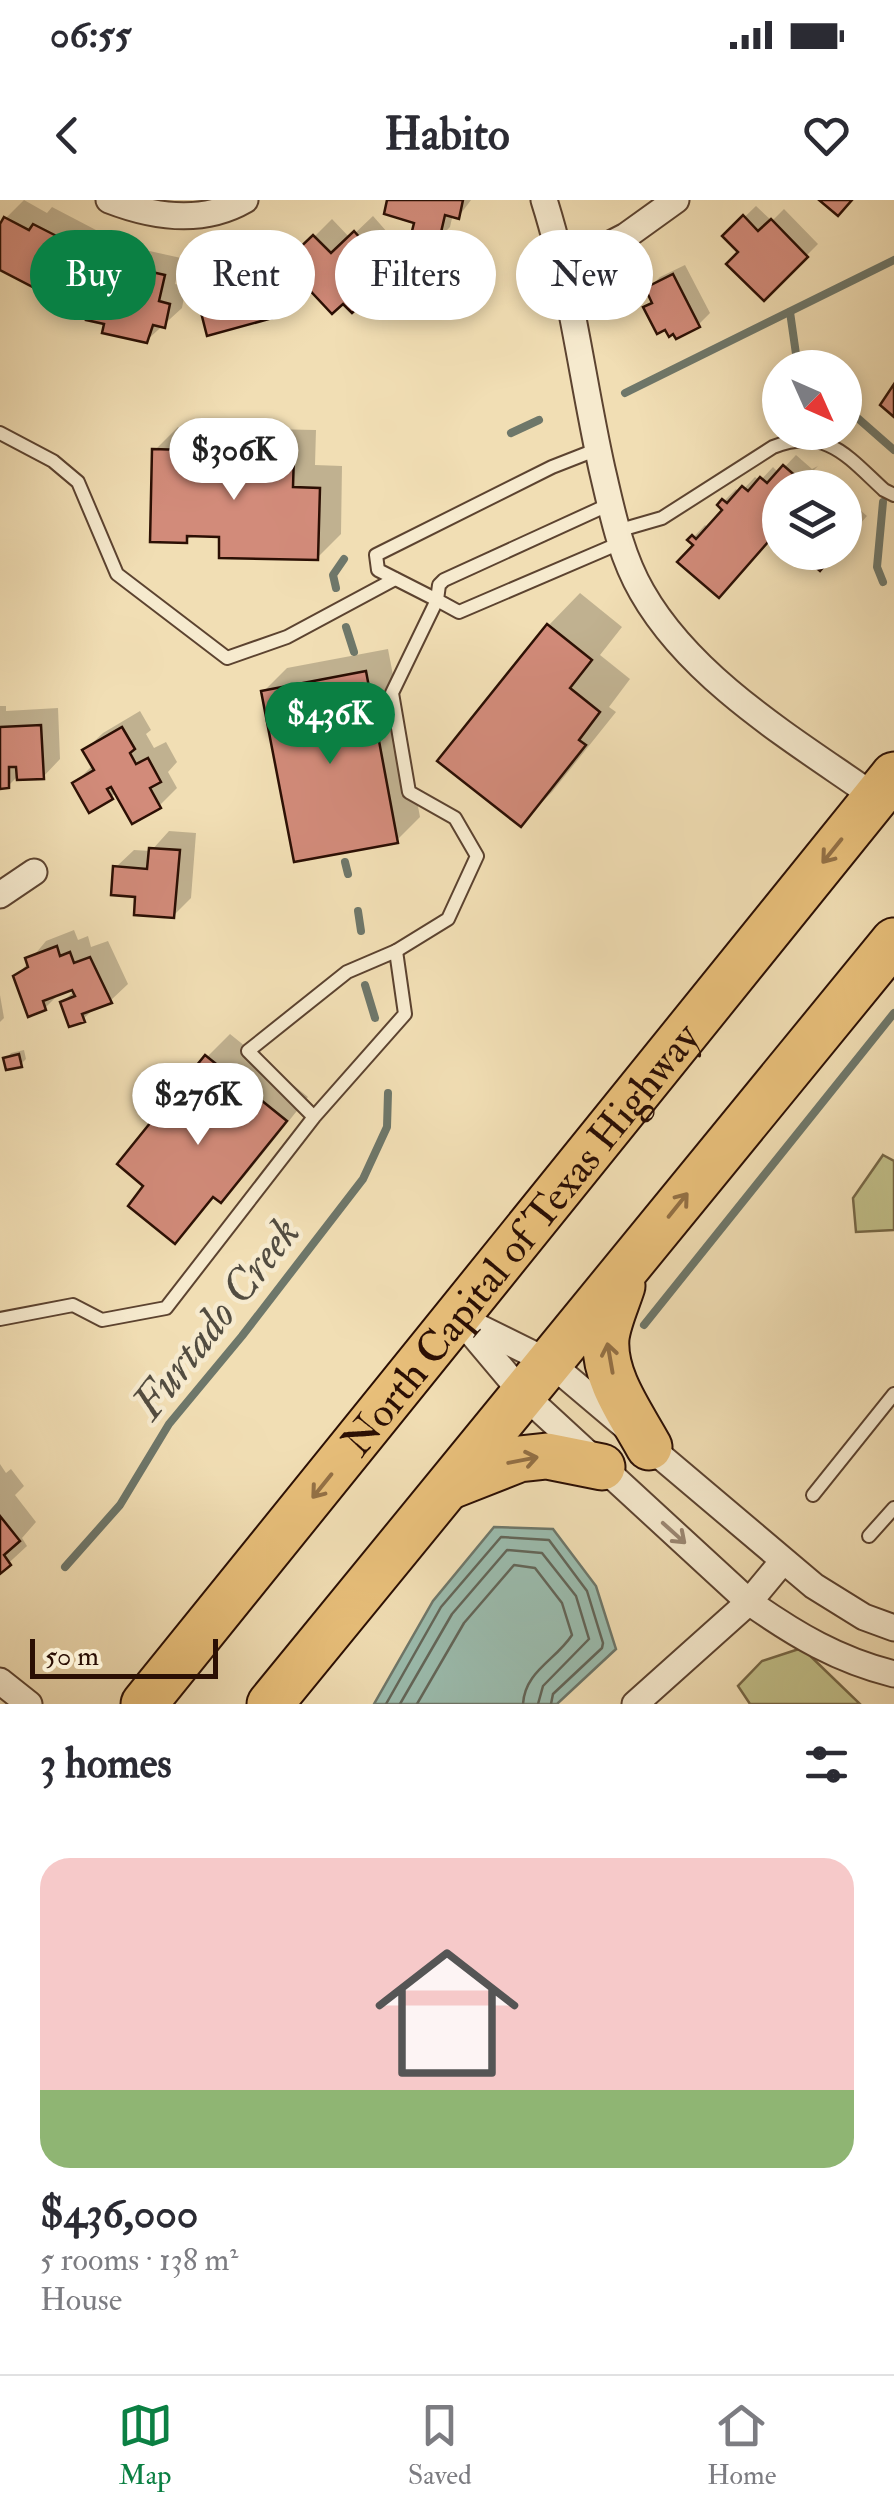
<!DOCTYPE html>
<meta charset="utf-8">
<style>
body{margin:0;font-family:"IM FELL Double Pica",serif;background:#f2f2f3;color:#2b2b33;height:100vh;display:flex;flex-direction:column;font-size:38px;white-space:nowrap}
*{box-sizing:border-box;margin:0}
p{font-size:32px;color:#7c7c81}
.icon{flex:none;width:55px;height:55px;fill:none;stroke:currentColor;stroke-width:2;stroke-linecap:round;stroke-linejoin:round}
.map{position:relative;height:1504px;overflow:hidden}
.details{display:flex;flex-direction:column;background:#fff;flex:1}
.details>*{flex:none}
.top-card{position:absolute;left:30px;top:30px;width:835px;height:90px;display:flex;gap:20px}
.needle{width:65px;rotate:135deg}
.tools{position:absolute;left:762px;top:150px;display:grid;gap:20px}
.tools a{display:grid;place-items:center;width:100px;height:100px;border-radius:50%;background:#fff;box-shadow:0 5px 15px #0003;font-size:50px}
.scale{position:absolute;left:30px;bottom:25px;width:188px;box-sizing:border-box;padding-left:10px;border:5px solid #2b0f04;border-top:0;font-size:28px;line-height:35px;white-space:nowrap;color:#2b0f04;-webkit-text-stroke:8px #f6eace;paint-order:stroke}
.price{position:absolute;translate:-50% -85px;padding:0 22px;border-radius:35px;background:#fff;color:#222;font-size:32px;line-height:65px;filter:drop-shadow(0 2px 5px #0008)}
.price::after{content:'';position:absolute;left:50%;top:60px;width:30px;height:22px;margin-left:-15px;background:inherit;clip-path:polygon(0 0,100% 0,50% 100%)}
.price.selected{background:#0b8043;color:#fff}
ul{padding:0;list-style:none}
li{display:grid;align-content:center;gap:20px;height:530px;padding:0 40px}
li span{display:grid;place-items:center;height:310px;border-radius:30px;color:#555}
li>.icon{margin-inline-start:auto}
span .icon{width:180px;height:180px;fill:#fffc;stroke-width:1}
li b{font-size:42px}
h2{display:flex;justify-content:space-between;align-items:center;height:120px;padding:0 40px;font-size:42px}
.tag{padding:0 35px;border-radius:45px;background:#fff;box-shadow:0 5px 15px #0003;font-size:35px;line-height:90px}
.tag.selected{background:#0b8043;color:#fff}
.status{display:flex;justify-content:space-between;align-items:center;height:70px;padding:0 50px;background:#fff;direction:ltr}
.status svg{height:28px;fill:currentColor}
header{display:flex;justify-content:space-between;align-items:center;height:130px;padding:0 40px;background:#fff;font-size:45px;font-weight:700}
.tabs{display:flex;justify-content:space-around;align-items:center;height:140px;border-top:2px solid #e1e1e2;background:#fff;font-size:28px;color:#7c7c81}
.tabs a{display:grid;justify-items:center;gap:5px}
.tabs .selected{color:#0b8043}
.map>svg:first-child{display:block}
</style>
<div class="status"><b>06:55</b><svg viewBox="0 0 49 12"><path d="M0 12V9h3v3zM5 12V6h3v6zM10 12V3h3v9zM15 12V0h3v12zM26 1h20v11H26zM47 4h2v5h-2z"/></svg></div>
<header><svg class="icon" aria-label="back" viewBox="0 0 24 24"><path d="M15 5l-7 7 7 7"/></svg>Habito<svg class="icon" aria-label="heart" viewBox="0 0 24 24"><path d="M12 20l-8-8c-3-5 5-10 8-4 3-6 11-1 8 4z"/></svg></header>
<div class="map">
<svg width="894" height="1504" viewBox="0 0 894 1504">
<rect width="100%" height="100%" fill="#f1deb4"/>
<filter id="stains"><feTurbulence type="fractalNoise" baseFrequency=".002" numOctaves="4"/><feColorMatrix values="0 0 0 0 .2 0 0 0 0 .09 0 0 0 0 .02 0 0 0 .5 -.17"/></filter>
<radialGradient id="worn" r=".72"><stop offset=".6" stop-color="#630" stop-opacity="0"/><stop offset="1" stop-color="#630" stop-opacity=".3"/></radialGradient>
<g fill="#c1bf89" stroke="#766746" stroke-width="2.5">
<polygon points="883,955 894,961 894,1030 856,1032 853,998"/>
<polygon points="802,1448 860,1504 750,1504 738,1486 762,1461"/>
</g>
<polygon fill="#9bbcae" stroke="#6e776a" stroke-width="2.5" points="494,1327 553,1329 596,1386 616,1449 557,1504 374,1504 433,1401"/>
<g fill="#0003">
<polygon points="24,0 47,13 52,7 96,30 71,78 54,95 0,67 0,30 6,18"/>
<polygon points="389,0 471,0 459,16 453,14 450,27 438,39"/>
<polygon points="756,6 772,21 784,9 818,44 764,98 741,52 725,36"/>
<polygon points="373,16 409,57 391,74 343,100 311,78 293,58 332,19 350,38"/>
<polygon points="282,42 296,96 278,114 197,90 229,63 244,59 254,49"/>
<polygon points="145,50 181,58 175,84 186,87 182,108 146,141 107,123 94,95 112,77 124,80 127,67"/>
<polygon points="685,65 710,113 698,125 646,108 654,100 648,89 660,77"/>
<polygon points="178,227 316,230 315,265 342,266 341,334 317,358 222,335 193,334 186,341 155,250"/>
<polygon points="796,255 812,269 818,266 813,271 832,288 780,288 780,333 777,330 696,345 691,340 705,325 709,328 726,309 720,305 736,289 740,293 755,277 760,281 773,267 779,273"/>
<polygon points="852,296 850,301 867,316 845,341 845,298 848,301"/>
<polygon points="580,393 622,427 600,455 630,479 609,507 616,512 552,592 520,624 441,561 549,425"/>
<polygon points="388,449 420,617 397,640 264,491 287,468"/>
<polygon points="0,506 6,506 6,511 58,508 60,559 43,577 16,578 8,586 0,586"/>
<polygon points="140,511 151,530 146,534 154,548 166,542 177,562 168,572 177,588 159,606 117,592 111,597 75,583 93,565 85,550 103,533"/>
<polygon points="169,631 196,633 191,698 173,716 138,695 116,667 134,650 151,651"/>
<polygon points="74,730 78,740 88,736 91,747 108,741 128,784 110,801 97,806 83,819 63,802 81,784 62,791 45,808 16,777 46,741"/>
<polygon points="0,795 4,818 0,822"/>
<polygon points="230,834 308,897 244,977 221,1000 216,996 175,1041 147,986 207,857"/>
<polygon points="24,850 26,859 21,864 6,859 11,853"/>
<polygon points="0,1264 6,1273 11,1269 24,1286 15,1295 36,1322 22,1338 27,1346 0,1371"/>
</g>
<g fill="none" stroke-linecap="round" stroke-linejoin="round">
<g stroke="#636659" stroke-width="2.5">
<polyline points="386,1504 441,1407 501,1337 549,1340 587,1391 603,1443 602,1448 553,1494 551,1504"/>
<polyline points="400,1504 452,1414 507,1350 542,1353 576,1396 589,1439 543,1486 538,1504"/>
<path d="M417 1504 464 1423 514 1365 535 1368 562 1403 572 1435C556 1460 525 1471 523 1504"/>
</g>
<g stroke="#6e776a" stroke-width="8">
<polyline points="790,112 798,168"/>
<polyline points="625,193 894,60"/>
<polyline points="845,207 894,250"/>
<polyline points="511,233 539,220"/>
<polyline points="883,382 877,367 883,302"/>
<polyline points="336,388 333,375 344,359"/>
<polyline points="346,427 354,452"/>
<polyline points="345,662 348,674"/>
<polyline points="358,711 361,731"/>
<polyline points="365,785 375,818"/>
<polyline points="644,1125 894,813"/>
<polyline points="65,1367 120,1305 169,1224 242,1136 363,979 387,927 388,893"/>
</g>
</g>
<g fill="#d28b7a" stroke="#2b0f04" stroke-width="2.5">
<polygon points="387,0 463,0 459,19 445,15 439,41 411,35 414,23 384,14"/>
<polygon points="819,0 852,0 838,16"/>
<polygon points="743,15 758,31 771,19 808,57 764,101 726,64 738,52 722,36"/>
<polygon points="4,17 29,30 33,24 80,48 54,98 0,70 0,24"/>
<polygon points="354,31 393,76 352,113 343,104 332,114 303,83 308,78 289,58 313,35 331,53"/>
<polygon points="264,58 280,116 207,136 195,89 210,85 209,80 236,73 234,66"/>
<polygon points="125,66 165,75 159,101 170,104 165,128 153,125 147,143 102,133 104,124 86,120 92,94 117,100"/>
<polygon points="673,74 700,127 676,139 673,134 669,137 665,130 657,134 643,107 652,103 645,88"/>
<polygon points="894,184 894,217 880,205"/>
<polygon points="152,249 294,253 293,287 320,288 318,360 219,358 219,337 187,336 187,343 150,342"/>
<polygon points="783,265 799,279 803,274 808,279 804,284 808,288 780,288 780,336 776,333 719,398 677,362 693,345 687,340 692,335 696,339 722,310 717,305 722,299 727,303 742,286 748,291 760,277 767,283"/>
<polygon points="798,352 836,352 820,371"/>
<polygon points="547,424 592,460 570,488 600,512 579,540 586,545 521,627 437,561"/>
<polygon points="366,471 398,643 294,662 261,491"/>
<polygon points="41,525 44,579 17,580 16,567 9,567 9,588 0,589 0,527"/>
<polygon points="122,527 135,549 130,553 136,564 148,558 161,582 150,588 161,608 132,624 111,587 107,589 113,599 89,613 72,583 94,570 82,550"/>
<polygon points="149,648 180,650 174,718 134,715 135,697 111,695 113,666 147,669"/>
<polygon points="57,746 60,756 70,752 74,763 90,757 112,803 82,814 85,822 69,827 60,802 75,796 72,790 43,801 46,810 28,817 13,776 28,767 25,758"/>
<polygon points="19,854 22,867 6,870 3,858"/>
<polygon points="205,855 287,921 221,1003 213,997 175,1044 128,1006 143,986 117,964"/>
<polygon points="0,1316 20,1341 4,1355 11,1365 0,1374"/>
</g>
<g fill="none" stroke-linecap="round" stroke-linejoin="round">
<g stroke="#5c4330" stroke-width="16">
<g id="lane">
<polyline points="0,233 53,261 78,282 117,374 227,458 287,437 395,379"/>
<polyline points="610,304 444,380 439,385 437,400 459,412 620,343"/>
<path d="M617 331 662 318 773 247C826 226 848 257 884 290L894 295"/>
<polyline points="396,751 448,719 477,656 455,618 409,592 392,493 437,400 378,370 376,355 552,267 598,249"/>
<polyline points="0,1119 73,1105 102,1120 166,1108 314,917 405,814 396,751 347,772 248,851 314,917"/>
<polyline points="813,1295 894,1194"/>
<polyline points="869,1336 894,1308"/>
</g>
</g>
<g stroke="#5c4330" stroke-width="29">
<g id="street">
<path d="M109 0C153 17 202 25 245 0"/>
<path d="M544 0C572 88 582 179 602 269 612 311 620 354 642 392 692 480 794 540 875 597"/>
<polyline points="564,68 626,36 676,0"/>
<polyline points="0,695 34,672"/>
<path d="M459 1118 523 1194 749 1402C796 1435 838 1460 894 1474"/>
<polyline points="468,1122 549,1162 814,1386 864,1417 894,1428"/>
<polyline points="0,1481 29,1504"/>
<polyline points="635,1504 749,1402 783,1361"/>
</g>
</g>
<g stroke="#2b0f04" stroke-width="49">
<g id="highway">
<path d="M622 1086C617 1102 608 1121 606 1138 603 1177 631 1214 649 1247"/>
<polyline points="453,1285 519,1259 547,1256 602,1267"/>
<path id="s1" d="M144 1504 894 575"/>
<polyline points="270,1504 894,741"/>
</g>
</g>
<use href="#lane" stroke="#f6eace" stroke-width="12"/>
<use href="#street" stroke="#f6eace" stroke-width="25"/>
<use href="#highway" stroke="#e8bf7a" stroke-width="45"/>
</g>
<defs><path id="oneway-shaft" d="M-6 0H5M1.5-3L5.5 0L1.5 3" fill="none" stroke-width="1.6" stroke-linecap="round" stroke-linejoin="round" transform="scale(2.5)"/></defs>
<g stroke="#937045">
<use href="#oneway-shaft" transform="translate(832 651) rotate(129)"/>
<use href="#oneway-shaft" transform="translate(678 1005) rotate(-51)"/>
<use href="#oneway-shaft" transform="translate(610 1158) rotate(-100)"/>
<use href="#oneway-shaft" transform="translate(523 1260) rotate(-11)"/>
<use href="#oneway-shaft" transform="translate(322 1286) rotate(129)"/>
</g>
<use stroke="#9b8773" href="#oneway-shaft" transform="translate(674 1333) rotate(42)"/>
<g text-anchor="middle" stroke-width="9" stroke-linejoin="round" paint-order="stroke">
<g font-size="42" fill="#2b0f04" stroke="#f6eace">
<text dy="15" stroke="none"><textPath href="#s1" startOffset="598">North Capital of Texas Highway</textPath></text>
</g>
<g font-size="45" font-style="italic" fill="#524c40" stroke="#f6eace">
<text transform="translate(215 1117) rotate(-52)" y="16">Furtado Creek</text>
</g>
</g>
<rect width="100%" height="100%" filter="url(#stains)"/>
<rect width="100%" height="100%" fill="url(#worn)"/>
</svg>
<div class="tools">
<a><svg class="needle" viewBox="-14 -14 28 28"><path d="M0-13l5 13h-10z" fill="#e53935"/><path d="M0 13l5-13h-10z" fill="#7c7c81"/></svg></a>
<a><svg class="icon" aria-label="layers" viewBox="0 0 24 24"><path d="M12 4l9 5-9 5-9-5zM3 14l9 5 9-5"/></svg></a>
</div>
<div class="scale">50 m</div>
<b class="price" style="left:234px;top:303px">$306K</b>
<b class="price selected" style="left:330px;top:567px">$436K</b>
<b class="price" style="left:198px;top:948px">$276K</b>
<div class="top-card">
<a class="tag selected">Buy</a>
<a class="tag">Rent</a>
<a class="tag">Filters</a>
<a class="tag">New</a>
</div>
</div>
<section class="details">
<h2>3 homes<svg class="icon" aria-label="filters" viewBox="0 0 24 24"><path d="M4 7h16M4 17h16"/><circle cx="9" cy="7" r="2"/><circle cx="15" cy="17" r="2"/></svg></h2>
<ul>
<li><span style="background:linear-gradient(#f6c9c9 75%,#8fb573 0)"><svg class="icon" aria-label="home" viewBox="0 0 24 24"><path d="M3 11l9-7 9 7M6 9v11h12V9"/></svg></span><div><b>$436,000</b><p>5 rooms · 138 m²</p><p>House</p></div></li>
</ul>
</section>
<nav class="tabs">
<a class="selected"><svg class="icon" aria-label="map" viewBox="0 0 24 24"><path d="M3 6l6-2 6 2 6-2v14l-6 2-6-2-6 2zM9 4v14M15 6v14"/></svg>Map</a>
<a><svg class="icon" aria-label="saved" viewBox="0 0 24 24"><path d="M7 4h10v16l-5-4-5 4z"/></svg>Saved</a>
<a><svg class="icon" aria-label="home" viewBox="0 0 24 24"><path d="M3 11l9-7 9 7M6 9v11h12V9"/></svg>Home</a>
</nav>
